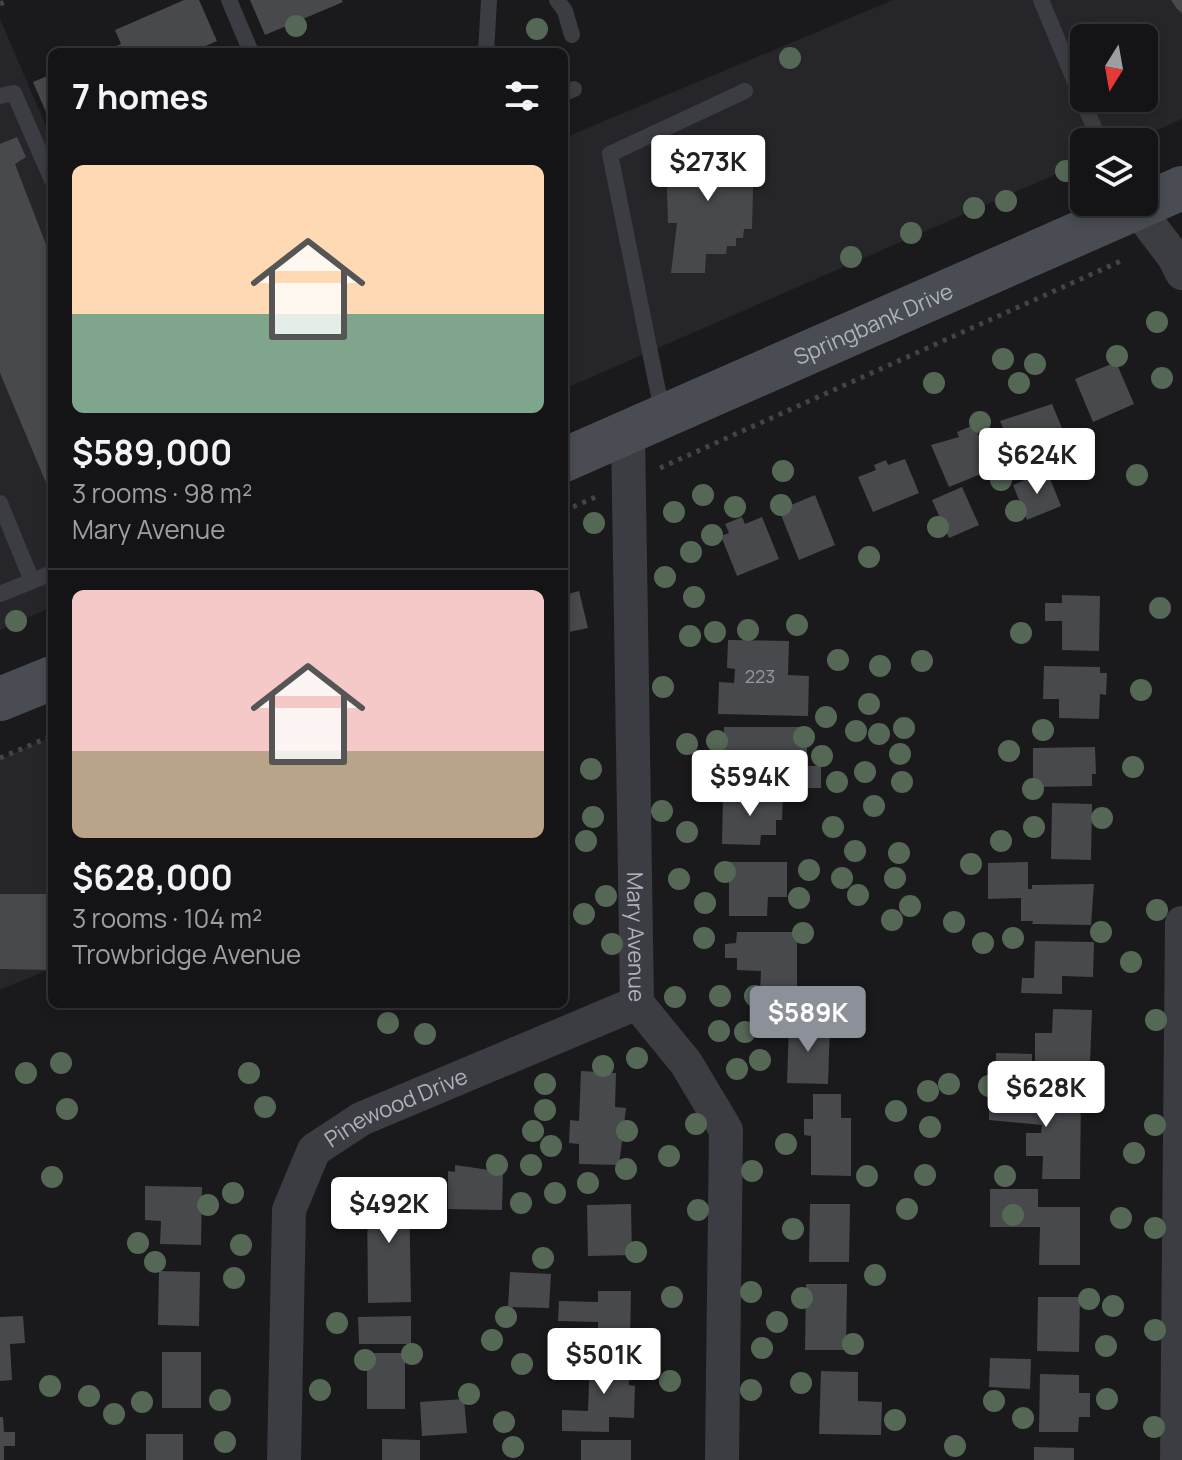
<!DOCTYPE html>
<meta charset="utf-8">
<style>
body{margin:0;font-family:Manrope,sans-serif;background:#212123;color:#f1f3f6;height:100vh;display:flex;flex-direction:column;font-size:30px;white-space:nowrap}
*{box-sizing:border-box;margin:0}
p{font-size:26px;color:#9d9ea1}
.icon{flex:none;width:44px;height:44px;fill:none;stroke:currentColor;stroke-width:2;stroke-linecap:round;stroke-linejoin:round}
.map{position:relative;flex:1;overflow:hidden}
.panel{position:absolute;left:48px;top:48px;width:520px;height:960px;display:flex;flex-direction:column;background:#141416;border-radius:12px;box-shadow:0 4px 12px #0003,0 0 0 2px #333335}
.panel>*{flex:none}
.needle{width:52px;rotate:191deg}
.tools{position:absolute;left:1070px;top:24px;display:grid;gap:16px}
.tools a{display:grid;place-items:center;width:88px;height:88px;border-radius:12px;background:#141416;box-shadow:0 4px 12px #0003,0 0 0 2px #333335;font-size:40px}
.price{position:absolute;translate:-50% -68px;padding:0 18px;border-radius:8px;background:#fff;color:#222;font-size:26px;line-height:52px;filter:drop-shadow(0 2px 4px #0008)}
.price::after{content:'';position:absolute;left:50%;top:48px;width:24px;height:18px;margin-left:-12px;background:inherit;clip-path:polygon(0 0,100% 0,50% 100%)}
.price.current{background:#8c9099;color:#fff}
ul{padding:0;list-style:none}
li{display:grid;align-content:center;gap:16px;height:424px;padding:0 24px}
li+li{border-top:2px solid #333335}
li span{display:grid;place-items:center;height:248px;border-radius:12px;color:#555}
li>.icon{margin-inline-start:auto}
span .icon{width:144px;height:144px;fill:#fffc;stroke-width:1}
li b{font-size:34px}
h2{display:flex;justify-content:space-between;align-items:center;height:96px;padding:0 24px;font-size:34px}
.map>svg:first-child{display:block}
</style>
<div class="map">
<svg width="1182" height="1460" viewBox="0 0 1182 1460">
<rect width="100%" height="100%" fill="#1a1a1d"/>
<g fill="#26262a" fill-rule="evenodd">
<path d="M893 0H1182V119L1130 142H1084V162L564 389V138ZM1084 38H1144V98H1084Z"/>
<polygon points="0,19 52,140 52,607 0,630"/>
<polygon points="52,736 52,968 0,990 0,759"/>
</g>
<g fill="#47494d">
<polygon points="184,0 199,0 217,41 192,52 102,52 121,44 115,30"/>
<polygon points="250,0 342,0 343,2 265,35"/>
<polygon points="1171,0 1182,0 1182,13 1177,9"/>
<polygon points="52,74 52,126 33,82"/>
<polygon points="17,137 26,157 15,164 52,260 52,497 0,373 0,144"/>
<polygon points="691,145 754,150 752,229 744,229 743,238 736,238 736,246 727,246 726,254 706,254 705,273 671,273 677,223 668,223 666,161"/>
<polygon points="1116,362 1134,404 1093,422 1075,379"/>
<polygon points="1052,404 1067,440 1017,462 1000,421"/>
<polygon points="974,425 993,469 949,487 931,445 959,437 957,432"/>
<polygon points="905,459 919,493 873,512 858,477 876,470 874,465 886,460 888,465"/>
<polygon points="1047,471 1061,506 1027,520 1013,485"/>
<polygon points="962,487 979,525 949,538 932,500"/>
<polygon points="815,495 835,545 799,560 779,510"/>
<polygon points="742,517 745,524 762,517 779,559 737,576 721,536 729,533 725,524"/>
<polygon points="579,591 588,628 564,633 564,595"/>
<polygon points="1062,595 1100,596 1099,651 1062,650 1062,621 1045,621 1045,603 1062,603"/>
<polygon points="728,640 789,641 788,675 809,676 808,716 718,714 719,682 734,683 735,669 727,668"/>
<polygon points="1044,666 1100,667 1100,673 1107,673 1106,695 1100,694 1099,719 1059,718 1059,699 1043,699"/>
<polygon points="724,727 807,727 807,766 821,766 821,788 778,788 778,765 724,765"/>
<polygon points="1095,747 1096,774 1092,774 1092,786 1033,787 1033,748"/>
<polygon points="723,794 783,795 782,820 776,820 776,835 761,835 760,845 722,844"/>
<polygon points="1052,803 1092,804 1091,860 1051,859"/>
<polygon points="729,862 787,862 787,897 768,897 767,916 729,916"/>
<polygon points="1028,862 1028,889 1032,889 1032,885 1094,884 1091,925 1032,924 1033,921 1021,921 1021,898 988,899 988,863"/>
<polygon points="0,894 52,894 52,970 0,969"/>
<polygon points="737,932 797,932 797,991 760,990 761,971 737,970 737,958 725,958 725,944 736,943"/>
<polygon points="1035,941 1094,942 1093,977 1062,976 1062,994 1021,993 1022,978 1034,978"/>
<polygon points="1053,1009 1092,1010 1090,1065 1035,1063 1035,1033 1052,1033"/>
<polygon points="789,1024 830,1026 828,1084 787,1083"/>
<polygon points="996,1053 1032,1054 1032,1085 996,1085"/>
<polygon points="581,1071 616,1073 615,1107 626,1108 619,1165 579,1164 579,1144 569,1143 570,1120 579,1121"/>
<polygon points="1000,1093 1081,1094 1080,1179 1042,1179 1043,1156 1026,1156 1026,1133 1041,1133 1042,1125 989,1120 989,1098 1000,1098"/>
<polygon points="813,1094 841,1094 841,1118 851,1118 851,1176 811,1175 811,1136 804,1135 804,1119 813,1119"/>
<polygon points="455,1165 503,1172 502,1210 448,1209 448,1171 455,1172"/>
<polygon points="145,1186 202,1187 201,1245 160,1244 161,1221 145,1220"/>
<polygon points="409,1187 411,1302 368,1303 367,1188"/>
<polygon points="990,1189 1038,1189 1038,1207 1080,1207 1080,1265 1039,1265 1040,1227 990,1227"/>
<polygon points="631,1204 632,1255 588,1256 587,1205"/>
<polygon points="810,1204 850,1204 849,1262 809,1262"/>
<polygon points="159,1271 200,1272 199,1326 158,1325"/>
<polygon points="510,1272 551,1274 549,1308 508,1307"/>
<polygon points="806,1284 847,1284 846,1350 805,1350"/>
<polygon points="598,1291 631,1291 630,1341 598,1341 598,1322 558,1321 559,1301 598,1302"/>
<polygon points="1038,1297 1080,1297 1079,1352 1037,1351"/>
<polygon points="23,1316 25,1343 10,1344 12,1380 0,1381 0,1317"/>
<polygon points="411,1316 411,1344 359,1344 358,1317"/>
<rect x="162" y="1352" width="39" height="56"/>
<rect x="367" y="1353" width="38" height="56"/>
<polygon points="590,1355 630,1357 629,1385 635,1386 634,1418 609,1417 609,1432 562,1431 562,1410 588,1411"/>
<polygon points="990,1358 1031,1359 1030,1389 989,1387"/>
<polygon points="821,1371 858,1372 858,1401 882,1402 881,1435 819,1434"/>
<polygon points="1040,1374 1079,1375 1079,1393 1090,1393 1090,1417 1079,1417 1078,1432 1039,1432"/>
<polygon points="464,1399 467,1433 422,1436 420,1402"/>
<polygon points="0,1417 3,1417 4,1432 15,1432 15,1446 4,1446 4,1460 0,1460"/>
<rect x="146" y="1434" width="37" height="26"/>
<polygon points="382,1439 420,1440 420,1460 382,1460"/>
<rect x="581" y="1440" width="50" height="20"/>
<polygon points="1034,1447 1074,1448 1074,1460 1034,1460"/>
</g>
<g fill="none" stroke-linecap="round" stroke-linejoin="round">
<g stroke="#414449" stroke-width="5" stroke-dasharray="4 6" stroke-linecap="butt">
<polyline points="0,4 9,0"/>
<polyline points="660,468 1121,261"/>
<polyline points="564,511 600,495"/>
<polyline points="0,758 52,736"/>
</g>
<g stroke="#3b3d42" stroke-width="16">
<polyline points="229,0 251,52"/>
<polyline points="557,0 565,11 572,35"/>
<polyline points="1041,0 1100,142"/>
<polyline points="486,52 489,0"/>
<polyline points="564,93 574,89"/>
<polyline points="0,96 14,93 52,180"/>
<polyline points="663,416 610,154 745,91"/>
<polyline points="0,503 32,581"/>
<polyline points="0,594 52,573"/>
</g>
<g stroke="#3b3d42" stroke-width="34">
<polyline points="1136,207 1174,257 1182,273"/>
<path id="s1" d="M628 433 637 1003 686 1063 726 1130 722 1460"/>
<path id="s2" d="M284 1460 289 1210 314 1150 361 1119 637 1003"/>
<polyline points="1177,1460 1182,923"/>
</g>
<g stroke="#494c52" stroke-width="44">
<path id="s3" d="M564 460 1182 188"/>
<polyline points="0,699 52,678"/>
</g>
</g>
<g fill="#556856">
<circle cx="296" cy="26" r="11"/>
<circle cx="537" cy="29" r="11"/>
<circle cx="790" cy="58" r="11"/>
<circle cx="1066" cy="171" r="11"/>
<circle cx="1006" cy="201" r="11"/>
<circle cx="974" cy="208" r="11"/>
<circle cx="911" cy="233" r="11"/>
<circle cx="851" cy="257" r="11"/>
<circle cx="1157" cy="322" r="11"/>
<circle cx="1117" cy="356" r="11"/>
<circle cx="1003" cy="359" r="11"/>
<circle cx="1035" cy="364" r="11"/>
<circle cx="1162" cy="378" r="11"/>
<circle cx="934" cy="383" r="11"/>
<circle cx="1019" cy="383" r="11"/>
<circle cx="980" cy="422" r="11"/>
<circle cx="783" cy="471" r="11"/>
<circle cx="1137" cy="475" r="11"/>
<circle cx="1001" cy="480" r="11"/>
<circle cx="703" cy="495" r="11"/>
<circle cx="781" cy="505" r="11"/>
<circle cx="735" cy="507" r="11"/>
<circle cx="1016" cy="511" r="11"/>
<circle cx="674" cy="512" r="11"/>
<circle cx="594" cy="523" r="11"/>
<circle cx="938" cy="527" r="11"/>
<circle cx="712" cy="535" r="11"/>
<circle cx="691" cy="552" r="11"/>
<circle cx="869" cy="557" r="11"/>
<circle cx="665" cy="577" r="11"/>
<circle cx="694" cy="597" r="11"/>
<circle cx="1160" cy="608" r="11"/>
<circle cx="16" cy="621" r="11"/>
<circle cx="797" cy="625" r="11"/>
<circle cx="748" cy="630" r="11"/>
<circle cx="715" cy="632" r="11"/>
<circle cx="1021" cy="633" r="11"/>
<circle cx="690" cy="636" r="11"/>
<circle cx="838" cy="660" r="11"/>
<circle cx="922" cy="661" r="11"/>
<circle cx="880" cy="666" r="11"/>
<circle cx="663" cy="687" r="11"/>
<circle cx="1141" cy="690" r="11"/>
<circle cx="869" cy="704" r="11"/>
<circle cx="826" cy="717" r="11"/>
<circle cx="904" cy="728" r="11"/>
<circle cx="1043" cy="730" r="11"/>
<circle cx="856" cy="731" r="11"/>
<circle cx="879" cy="734" r="11"/>
<circle cx="804" cy="737" r="11"/>
<circle cx="717" cy="741" r="11"/>
<circle cx="687" cy="744" r="11"/>
<circle cx="1009" cy="751" r="11"/>
<circle cx="900" cy="754" r="11"/>
<circle cx="822" cy="756" r="11"/>
<circle cx="1133" cy="767" r="11"/>
<circle cx="591" cy="769" r="11"/>
<circle cx="865" cy="772" r="11"/>
<circle cx="837" cy="782" r="11"/>
<circle cx="902" cy="782" r="11"/>
<circle cx="1033" cy="789" r="11"/>
<circle cx="874" cy="806" r="11"/>
<circle cx="662" cy="811" r="11"/>
<circle cx="593" cy="817" r="11"/>
<circle cx="1102" cy="818" r="11"/>
<circle cx="833" cy="827" r="11"/>
<circle cx="1034" cy="827" r="11"/>
<circle cx="687" cy="832" r="11"/>
<circle cx="586" cy="841" r="11"/>
<circle cx="1001" cy="841" r="11"/>
<circle cx="855" cy="851" r="11"/>
<circle cx="899" cy="853" r="11"/>
<circle cx="971" cy="864" r="11"/>
<circle cx="809" cy="870" r="11"/>
<circle cx="725" cy="872" r="11"/>
<circle cx="842" cy="878" r="11"/>
<circle cx="895" cy="878" r="11"/>
<circle cx="679" cy="879" r="11"/>
<circle cx="858" cy="895" r="11"/>
<circle cx="606" cy="896" r="11"/>
<circle cx="799" cy="898" r="11"/>
<circle cx="705" cy="903" r="11"/>
<circle cx="910" cy="906" r="11"/>
<circle cx="1157" cy="910" r="11"/>
<circle cx="584" cy="914" r="11"/>
<circle cx="892" cy="920" r="11"/>
<circle cx="954" cy="922" r="11"/>
<circle cx="1101" cy="932" r="11"/>
<circle cx="803" cy="933" r="11"/>
<circle cx="704" cy="938" r="11"/>
<circle cx="1013" cy="938" r="11"/>
<circle cx="983" cy="943" r="11"/>
<circle cx="612" cy="944" r="11"/>
<circle cx="1131" cy="962" r="11"/>
<circle cx="720" cy="996" r="11"/>
<circle cx="755" cy="996" r="11"/>
<circle cx="675" cy="997" r="11"/>
<circle cx="788" cy="999" r="11"/>
<circle cx="834" cy="1008" r="11"/>
<circle cx="1156" cy="1020" r="11"/>
<circle cx="388" cy="1023" r="11"/>
<circle cx="719" cy="1031" r="11"/>
<circle cx="745" cy="1032" r="11"/>
<circle cx="425" cy="1034" r="11"/>
<circle cx="637" cy="1058" r="11"/>
<circle cx="760" cy="1060" r="11"/>
<circle cx="61" cy="1063" r="11"/>
<circle cx="603" cy="1066" r="11"/>
<circle cx="737" cy="1069" r="11"/>
<circle cx="26" cy="1073" r="11"/>
<circle cx="249" cy="1073" r="11"/>
<circle cx="545" cy="1084" r="11"/>
<circle cx="949" cy="1084" r="11"/>
<circle cx="989" cy="1086" r="11"/>
<circle cx="928" cy="1091" r="11"/>
<circle cx="265" cy="1107" r="11"/>
<circle cx="67" cy="1109" r="11"/>
<circle cx="545" cy="1110" r="11"/>
<circle cx="896" cy="1111" r="11"/>
<circle cx="696" cy="1124" r="11"/>
<circle cx="1155" cy="1125" r="11"/>
<circle cx="930" cy="1127" r="11"/>
<circle cx="533" cy="1131" r="11"/>
<circle cx="627" cy="1131" r="11"/>
<circle cx="786" cy="1144" r="11"/>
<circle cx="551" cy="1146" r="11"/>
<circle cx="1134" cy="1153" r="11"/>
<circle cx="669" cy="1156" r="11"/>
<circle cx="497" cy="1165" r="11"/>
<circle cx="531" cy="1165" r="11"/>
<circle cx="626" cy="1169" r="11"/>
<circle cx="752" cy="1171" r="11"/>
<circle cx="925" cy="1175" r="11"/>
<circle cx="867" cy="1176" r="11"/>
<circle cx="1005" cy="1176" r="11"/>
<circle cx="52" cy="1177" r="11"/>
<circle cx="588" cy="1183" r="11"/>
<circle cx="233" cy="1193" r="11"/>
<circle cx="555" cy="1193" r="11"/>
<circle cx="521" cy="1203" r="11"/>
<circle cx="208" cy="1205" r="11"/>
<circle cx="907" cy="1209" r="11"/>
<circle cx="698" cy="1210" r="11"/>
<circle cx="1013" cy="1215" r="11"/>
<circle cx="1121" cy="1218" r="11"/>
<circle cx="1155" cy="1228" r="11"/>
<circle cx="793" cy="1229" r="11"/>
<circle cx="138" cy="1243" r="11"/>
<circle cx="241" cy="1245" r="11"/>
<circle cx="636" cy="1252" r="11"/>
<circle cx="543" cy="1258" r="11"/>
<circle cx="155" cy="1262" r="11"/>
<circle cx="875" cy="1275" r="11"/>
<circle cx="234" cy="1278" r="11"/>
<circle cx="751" cy="1292" r="11"/>
<circle cx="672" cy="1297" r="11"/>
<circle cx="802" cy="1298" r="11"/>
<circle cx="1089" cy="1299" r="11"/>
<circle cx="1113" cy="1306" r="11"/>
<circle cx="506" cy="1317" r="11"/>
<circle cx="777" cy="1322" r="11"/>
<circle cx="337" cy="1323" r="11"/>
<circle cx="1155" cy="1330" r="11"/>
<circle cx="492" cy="1340" r="11"/>
<circle cx="640" cy="1340" r="11"/>
<circle cx="853" cy="1344" r="11"/>
<circle cx="1106" cy="1346" r="11"/>
<circle cx="762" cy="1348" r="11"/>
<circle cx="412" cy="1354" r="11"/>
<circle cx="365" cy="1360" r="11"/>
<circle cx="522" cy="1364" r="11"/>
<circle cx="670" cy="1381" r="11"/>
<circle cx="801" cy="1383" r="11"/>
<circle cx="50" cy="1386" r="11"/>
<circle cx="320" cy="1390" r="11"/>
<circle cx="751" cy="1390" r="11"/>
<circle cx="469" cy="1394" r="11"/>
<circle cx="89" cy="1396" r="11"/>
<circle cx="1107" cy="1399" r="11"/>
<circle cx="220" cy="1400" r="11"/>
<circle cx="994" cy="1401" r="11"/>
<circle cx="142" cy="1402" r="11"/>
<circle cx="114" cy="1414" r="11"/>
<circle cx="1023" cy="1418" r="11"/>
<circle cx="895" cy="1420" r="11"/>
<circle cx="504" cy="1422" r="11"/>
<circle cx="1154" cy="1427" r="11"/>
<circle cx="225" cy="1442" r="11"/>
<circle cx="955" cy="1446" r="11"/>
<circle cx="513" cy="1447" r="11"/>
</g>
<g text-anchor="middle" stroke-width="7" stroke-linejoin="round" paint-order="stroke">
<g font-size="18" fill="#9498a0">
<text x="760" y="683">223</text>
</g>
<g font-size="22" fill="#adb3bc" stroke="#151518">
<text dy="8" stroke="none"><textPath href="#s3" startOffset="338">Springbank Drive</textPath></text>
<text dy="8" stroke="none"><textPath href="#s1" startOffset="504">Mary Avenue</textPath></text>
<text dy="8" stroke="none"><textPath href="#s2" startOffset="408">Pinewood Drive</textPath></text>
</g>
</g>
</svg>
<div class="tools">
<a><svg class="needle" viewBox="-14 -14 28 28"><path d="M0-13l5 13h-10z" fill="#e53935"/><path d="M0 13l5-13h-10z" fill="#9d9ea1"/></svg></a>
<a><svg class="icon" aria-label="layers" viewBox="0 0 24 24"><path d="M12 4l9 5-9 5-9-5zM3 14l9 5 9-5"/></svg></a>
</div>
<b class="price" style="left:708px;top:203px">$273K</b>
<b class="price" style="left:1037px;top:496px">$624K</b>
<b class="price" style="left:750px;top:818px">$594K</b>
<b class="price current" style="left:808px;top:1054px">$589K</b>
<b class="price" style="left:1046px;top:1129px">$628K</b>
<b class="price" style="left:389px;top:1245px">$492K</b>
<b class="price" style="left:604px;top:1396px">$501K</b>
<section class="panel">
<h2>7 homes<svg class="icon" aria-label="filters" viewBox="0 0 24 24"><path d="M4 7h16M4 17h16"/><circle cx="9" cy="7" r="2"/><circle cx="15" cy="17" r="2"/></svg></h2>
<ul>
<li><span style="background:linear-gradient(#ffd9b3 60%,#7fa58c 0)"><svg class="icon" aria-label="home" viewBox="0 0 24 24"><path d="M3 11l9-7 9 7M6 9v11h12V9"/></svg></span><div><b>$589,000</b><p>3 rooms · 98 m²</p><p>Mary Avenue</p></div></li>
<li><span style="background:linear-gradient(#f6c9c9 65%,#b9a48a 0)"><svg class="icon" aria-label="home" viewBox="0 0 24 24"><path d="M3 11l9-7 9 7M6 9v11h12V9"/></svg></span><div><b>$628,000</b><p>3 rooms · 104 m²</p><p>Trowbridge Avenue</p></div></li>
</ul>
</section>
</div>
